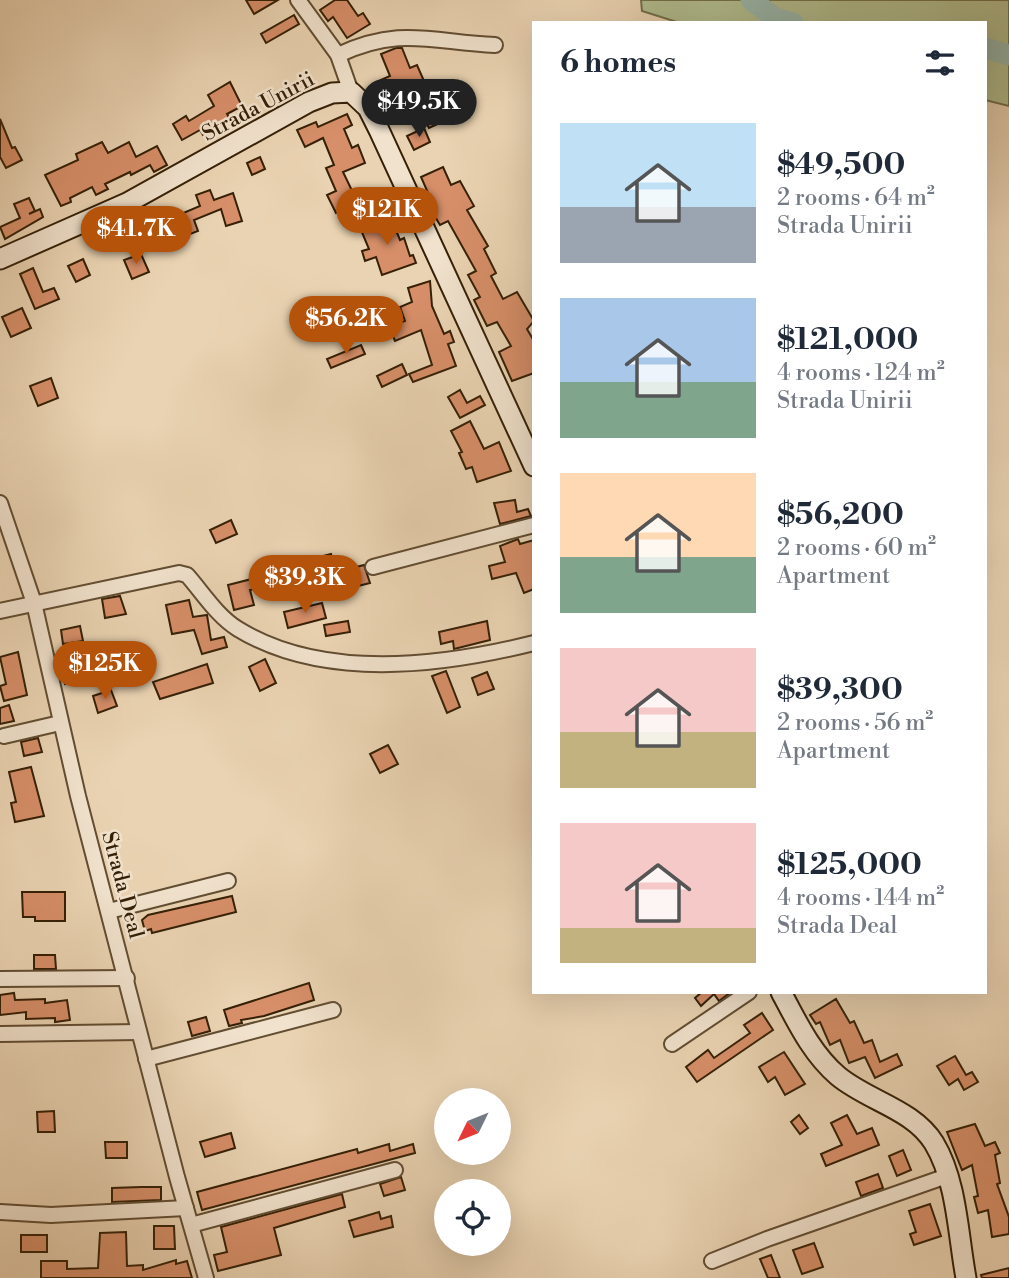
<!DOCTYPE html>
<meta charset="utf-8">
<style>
body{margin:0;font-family:"Libre Bodoni",serif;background:#f2f2f3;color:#1f2937;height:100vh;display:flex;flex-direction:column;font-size:26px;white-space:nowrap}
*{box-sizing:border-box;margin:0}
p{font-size:23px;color:#747a83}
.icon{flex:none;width:38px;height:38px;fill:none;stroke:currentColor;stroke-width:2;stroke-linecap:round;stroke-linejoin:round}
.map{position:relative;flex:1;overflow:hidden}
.drawer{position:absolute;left:532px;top:21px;width:455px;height:973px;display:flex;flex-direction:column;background:#fff;border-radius:0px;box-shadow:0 7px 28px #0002}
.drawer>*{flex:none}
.needle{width:46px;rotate:227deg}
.fabs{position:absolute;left:434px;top:1088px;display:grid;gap:14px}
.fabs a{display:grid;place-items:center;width:77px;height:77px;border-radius:50%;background:#fff;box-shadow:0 7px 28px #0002;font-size:35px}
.price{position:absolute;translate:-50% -60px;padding:0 16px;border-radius:24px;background:#b45309;color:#fff;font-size:23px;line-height:46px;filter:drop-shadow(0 2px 4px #0008)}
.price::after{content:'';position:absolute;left:50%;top:42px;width:21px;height:16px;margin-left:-10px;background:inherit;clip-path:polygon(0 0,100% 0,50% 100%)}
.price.active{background:#222;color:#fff}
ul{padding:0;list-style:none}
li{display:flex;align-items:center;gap:21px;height:175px;padding:0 28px}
li span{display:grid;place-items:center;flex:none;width:196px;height:140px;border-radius:0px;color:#555}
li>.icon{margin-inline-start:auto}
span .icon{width:84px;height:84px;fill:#fffc;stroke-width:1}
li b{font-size:30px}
h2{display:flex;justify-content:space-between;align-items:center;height:84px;padding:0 28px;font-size:30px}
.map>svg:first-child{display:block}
</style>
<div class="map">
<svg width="1009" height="1278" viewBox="0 0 1009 1278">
<rect width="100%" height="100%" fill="#ead3b2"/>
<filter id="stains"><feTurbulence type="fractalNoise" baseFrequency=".00286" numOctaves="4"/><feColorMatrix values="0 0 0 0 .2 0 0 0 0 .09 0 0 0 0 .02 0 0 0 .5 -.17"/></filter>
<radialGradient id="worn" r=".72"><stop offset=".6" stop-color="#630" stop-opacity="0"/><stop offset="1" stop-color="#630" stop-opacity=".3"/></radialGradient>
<polygon fill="#b1be90" stroke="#736f4c" stroke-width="2" points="641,0 1009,0 1009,106 985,100 985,23 680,23 642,11"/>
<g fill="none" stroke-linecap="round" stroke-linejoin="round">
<g stroke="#98b8ad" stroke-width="21">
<polyline points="751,0 775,18 793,23"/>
<polyline points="985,48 1009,55"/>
</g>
</g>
<g fill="#d78f69" stroke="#352007" stroke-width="2">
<polygon points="246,0 278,0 254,14"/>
<polygon points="335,0 347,0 358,16 363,13 370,24 347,38 333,17 328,21 320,10"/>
<polygon points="294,15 299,24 266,43 261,34"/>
<polygon points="396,48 402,48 410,68 417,65 424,81 380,99 374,83 390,76 381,54"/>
<polygon points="230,82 242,106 227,114 230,119 203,135 200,130 182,140 173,124 186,116 189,121 214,106 208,95"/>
<polygon points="443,98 453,117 429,128 424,118 429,116 425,107"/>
<polygon points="347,114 352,125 344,129 352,148 358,145 365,163 343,172 358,203 336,213 327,195 336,191 326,168 334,165 323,138 305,147 297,130 316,122 318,127"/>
<polygon points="0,119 12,148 15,147 22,160 6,168 0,157"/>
<polygon points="424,128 430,142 414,150 407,136"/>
<polygon points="102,142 108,153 129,142 136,157 157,146 167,165 154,172 150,165 131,175 130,172 105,184 108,189 96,195 92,187 70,198 71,202 61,206 45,175 78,160 76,154"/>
<polygon points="260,157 265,169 252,175 247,163"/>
<polygon points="443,167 451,185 460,181 474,206 467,210 488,246 484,249 496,273 491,276 503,299 517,292 534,321 527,329 534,341 534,373 512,381 499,352 511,346 497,322 487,326 474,300 480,297 468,275 476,271 448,221 440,225 424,198 429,195 421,177"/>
<polygon points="210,190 214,200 233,193 242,221 226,226 221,209 194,220 198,231 149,250 141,231 200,206 196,195"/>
<polygon points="29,198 35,211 29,214 40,209 43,217 5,239 0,227 20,218 14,204"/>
<polygon points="391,218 400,240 404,238 410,256 413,255 416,263 382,275 376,257 365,261 362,251 369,249 361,230"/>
<polygon points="141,254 149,272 132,279 124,260"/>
<polygon points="83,259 90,275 76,282 68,266"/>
<polygon points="33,268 43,292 54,288 59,299 35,309 20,274"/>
<polygon points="430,281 432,306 444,334 450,331 454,342 448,344 456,366 413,382 409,374 432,365 421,330 395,341 389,327 405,321 400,307 412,302 408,288"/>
<polygon points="22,308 31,328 11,337 2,317"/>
<polygon points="361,345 365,354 331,368 327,359"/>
<polygon points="402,364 407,375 382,387 377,376"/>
<polygon points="51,378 58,398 38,406 30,386"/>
<polygon points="460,390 467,403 480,396 485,405 460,418 448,397"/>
<polygon points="470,421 484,449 499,442 511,471 477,482 472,467 466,469 459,453 462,452 451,431"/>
<polygon points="515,500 517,512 528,509 531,516 500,524 494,503"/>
<polygon points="231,520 237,534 216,543 210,530"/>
<polygon points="518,539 520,544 534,540 534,589 524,593 516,573 492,579 489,566 505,562 500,546"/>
<polygon points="331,554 335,568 315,573 312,559"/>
<polygon points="364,565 370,583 346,589 341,571"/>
<polygon points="279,572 282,583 250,590 254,605 234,610 228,585"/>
<polygon points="120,596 126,614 105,618 102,599"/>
<polygon points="189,600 193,617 207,615 211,640 224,637 227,647 202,654 194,630 172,634 166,605"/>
<polygon points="322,603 326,618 288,628 284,612"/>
<polygon points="348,621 350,632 326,636 324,625"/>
<polygon points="487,621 490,640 454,649 453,641 441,644 439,632"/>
<polygon points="80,626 83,641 63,644 61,630"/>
<polygon points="18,652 27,695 4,701 0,686 6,684 0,657"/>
<polygon points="265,659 276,683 260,691 249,667"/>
<polygon points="100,664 103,674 65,684 63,674"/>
<polygon points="207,664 213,683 160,699 153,682"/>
<polygon points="446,671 460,707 447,713 432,676"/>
<polygon points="487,672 494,689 478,695 472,678"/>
<polygon points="111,690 117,706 98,713 93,696"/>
<polygon points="9,705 14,721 0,724 0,708"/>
<polygon points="38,738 42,752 24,756 21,742"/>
<polygon points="388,745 398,764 380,773 370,754"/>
<polygon points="31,767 44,816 15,822 11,803 16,802 9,772"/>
<polygon points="22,892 65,892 65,921 35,921 35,917 23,917"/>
<polygon points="232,896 236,912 152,933 151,929 145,931 142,920 148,915"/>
<polygon points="34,955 55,955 56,969 34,969"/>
<polygon points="309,983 314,1000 264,1016 241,1020 242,1023 229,1026 224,1010"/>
<polygon points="702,992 731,992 719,1001 714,994 701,1006 695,998"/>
<polygon points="14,993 15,1000 45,999 45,1003 67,1000 70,1020 55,1022 55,1018 26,1019 26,1012 0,1015 0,995"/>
<polygon points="836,999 850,1023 854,1021 864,1043 872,1040 880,1062 897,1054 902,1065 875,1078 865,1057 849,1063 840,1040 830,1045 820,1022 816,1024 810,1015"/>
<polygon points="762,1013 773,1030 697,1082 686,1067 708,1050 714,1058 750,1033 744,1025"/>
<polygon points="206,1017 210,1031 192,1036 188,1022"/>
<polygon points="784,1052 805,1084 785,1095 775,1077 768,1082 759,1067"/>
<polygon points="955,1056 966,1075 972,1072 978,1082 964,1090 958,1079 949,1085 937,1066"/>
<polygon points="54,1111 55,1132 38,1132 37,1112"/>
<polygon points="799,1115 808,1128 800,1134 791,1122"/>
<polygon points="847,1115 857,1134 872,1128 879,1145 826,1166 821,1154 842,1145 831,1123"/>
<polygon points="975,1124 985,1146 995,1142 1000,1153 995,1155 1000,1183 997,1184 1009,1217 1009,1234 992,1237 988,1210 978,1213 974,1197 978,1196 972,1165 962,1170 947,1132"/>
<polygon points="231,1133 235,1148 205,1157 200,1142"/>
<polygon points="105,1142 127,1142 127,1158 106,1158"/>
<polygon points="389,1144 390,1151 413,1144 415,1153 202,1210 197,1192 357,1149 358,1153"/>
<polygon points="903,1150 911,1170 897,1176 889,1156"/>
<polygon points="878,1174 883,1188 861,1196 856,1182"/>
<polygon points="401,1177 405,1190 384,1196 380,1184"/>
<polygon points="141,1187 161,1187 161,1200 112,1202 112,1188"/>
<polygon points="342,1194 345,1207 274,1228 281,1255 218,1271 214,1255 227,1252 221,1227"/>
<polygon points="930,1204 941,1236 914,1245 910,1234 916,1232 909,1211"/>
<polygon points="379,1212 381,1219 391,1216 393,1227 354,1237 349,1221"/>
<polygon points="154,1226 174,1226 175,1249 154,1249"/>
<polygon points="126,1232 127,1266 143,1265 143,1270 176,1260 176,1264 187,1261 192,1278 41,1278 41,1261 67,1261 67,1269 98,1268 100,1233"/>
<rect x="21" y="1235" width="26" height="17"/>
<polygon points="814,1243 823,1267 802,1274 793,1250"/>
<polygon points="771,1255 780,1278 768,1278 760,1259"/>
<polygon points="1009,1268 1009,1278 982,1278 981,1275"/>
</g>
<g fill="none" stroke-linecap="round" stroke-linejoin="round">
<g stroke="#624d32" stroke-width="18">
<g id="minor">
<polyline points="298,0 338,55 351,92"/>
<path d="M338 55C400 26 431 42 495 45"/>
<polyline points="0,503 34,603 78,796 177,1177 206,1278"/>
<polyline points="373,567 534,525"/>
<path d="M0 611 179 573 187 575C203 593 217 616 238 629 323 681 442 666 534 643"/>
<polyline points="4,736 60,723"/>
<polyline points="109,911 228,881"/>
<polyline points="0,979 127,978"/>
<polyline points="0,1034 139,1032"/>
<polyline points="672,1044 749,992"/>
<polyline points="146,1059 333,1010"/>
<polyline points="0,1212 51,1215 186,1208"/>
<polyline points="191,1225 395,1170"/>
<polyline points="712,1261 767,1239 947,1176"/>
</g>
</g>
<g stroke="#352007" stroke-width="23">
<g id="secondary">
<polyline points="0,259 127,203 309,102 332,93 351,92 368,108 379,130 534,466"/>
<path d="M781 992C797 1022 812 1054 838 1076 868 1101 913 1109 934 1143 957 1181 958 1235 966 1278"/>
</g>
</g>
<use href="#minor" stroke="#f1e2cd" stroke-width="14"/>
<use href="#secondary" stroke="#f1e2cd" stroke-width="19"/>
</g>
<g text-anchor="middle" stroke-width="5" stroke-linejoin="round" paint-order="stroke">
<g font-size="21" fill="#352007" stroke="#f1e2cd">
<text transform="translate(258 106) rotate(-28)" y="7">Strada Unirii</text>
<text transform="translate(123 885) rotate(75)" y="7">Strada Deal</text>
</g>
</g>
<rect width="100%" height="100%" filter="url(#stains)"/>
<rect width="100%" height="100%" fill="url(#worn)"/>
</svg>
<div class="fabs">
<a><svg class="needle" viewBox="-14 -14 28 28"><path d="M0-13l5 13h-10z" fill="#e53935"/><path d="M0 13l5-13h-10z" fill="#747a83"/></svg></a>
<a><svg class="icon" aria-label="locate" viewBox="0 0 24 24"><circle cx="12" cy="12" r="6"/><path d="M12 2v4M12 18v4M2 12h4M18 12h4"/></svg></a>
</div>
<b class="price active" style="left:419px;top:139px">$49.5K</b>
<b class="price" style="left:387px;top:247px">$121K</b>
<b class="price" style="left:136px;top:266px">$41.7K</b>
<b class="price" style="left:346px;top:356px">$56.2K</b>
<b class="price" style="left:305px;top:615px">$39.3K</b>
<b class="price" style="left:105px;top:701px">$125K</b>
<section class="drawer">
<h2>6 homes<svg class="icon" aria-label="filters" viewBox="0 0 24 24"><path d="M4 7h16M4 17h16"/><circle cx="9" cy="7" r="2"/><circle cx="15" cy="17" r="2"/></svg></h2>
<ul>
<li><span style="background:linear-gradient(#bfe0f5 60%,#9aa5b1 0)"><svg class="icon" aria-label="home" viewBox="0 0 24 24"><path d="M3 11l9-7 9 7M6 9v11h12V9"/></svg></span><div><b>$49,500</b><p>2 rooms · 64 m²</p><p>Strada Unirii</p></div></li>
<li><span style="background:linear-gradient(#a9c7e8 60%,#7fa58c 0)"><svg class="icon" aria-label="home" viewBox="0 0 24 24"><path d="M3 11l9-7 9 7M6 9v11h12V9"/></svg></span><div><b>$121,000</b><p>4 rooms · 124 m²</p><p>Strada Unirii</p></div></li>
<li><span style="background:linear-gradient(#ffd9b3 60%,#7fa58c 0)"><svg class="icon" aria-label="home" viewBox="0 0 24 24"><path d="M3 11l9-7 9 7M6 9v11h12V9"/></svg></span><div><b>$56,200</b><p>2 rooms · 60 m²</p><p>Apartment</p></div></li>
<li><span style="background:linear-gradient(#f6c9c9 60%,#c2b280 0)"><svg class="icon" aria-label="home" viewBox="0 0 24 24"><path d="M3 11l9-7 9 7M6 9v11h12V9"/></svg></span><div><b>$39,300</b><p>2 rooms · 56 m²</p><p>Apartment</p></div></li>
<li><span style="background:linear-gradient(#f6c9c9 75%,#c2b280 0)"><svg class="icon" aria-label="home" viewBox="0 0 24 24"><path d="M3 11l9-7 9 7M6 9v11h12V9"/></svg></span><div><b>$125,000</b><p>4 rooms · 144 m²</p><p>Strada Deal</p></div></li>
</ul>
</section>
</div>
